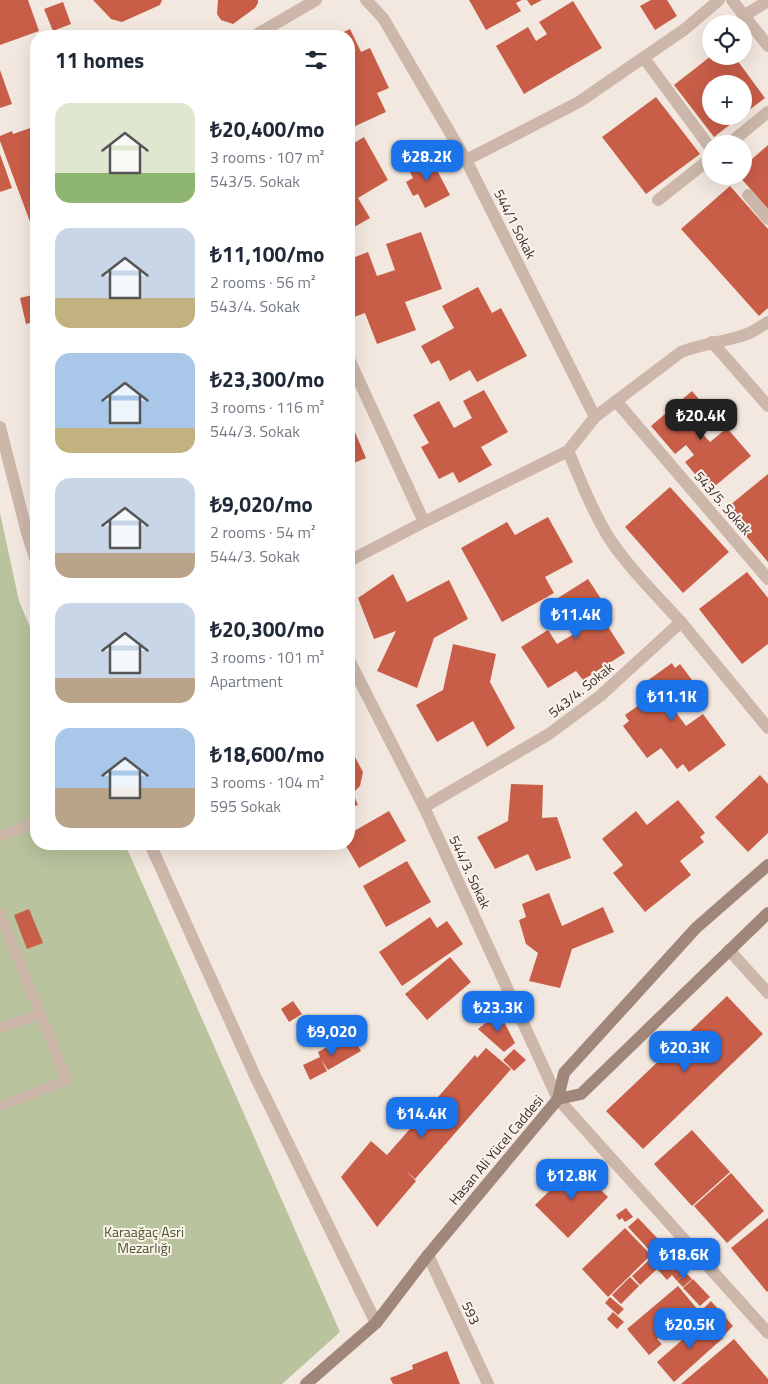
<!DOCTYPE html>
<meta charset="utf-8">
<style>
body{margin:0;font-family:"Titillium Web",sans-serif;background:#f2f2f3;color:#1f2937;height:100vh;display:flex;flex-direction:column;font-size:19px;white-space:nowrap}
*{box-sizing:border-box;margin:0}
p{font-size:16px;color:#747a83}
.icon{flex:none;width:28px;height:28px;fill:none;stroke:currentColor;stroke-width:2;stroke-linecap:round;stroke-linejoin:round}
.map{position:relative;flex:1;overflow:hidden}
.drawer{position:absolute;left:30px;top:30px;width:325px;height:820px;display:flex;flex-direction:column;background:#fff;border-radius:20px;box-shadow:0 5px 20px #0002}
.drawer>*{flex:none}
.tools{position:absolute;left:702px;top:15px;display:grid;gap:10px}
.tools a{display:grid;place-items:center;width:50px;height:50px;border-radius:50%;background:#fff;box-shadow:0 5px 20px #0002;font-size:25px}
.price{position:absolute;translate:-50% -42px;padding:0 11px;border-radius:10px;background:#1a73e8;color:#fff;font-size:16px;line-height:32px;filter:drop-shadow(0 1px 2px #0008)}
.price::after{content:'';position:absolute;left:50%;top:30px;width:15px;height:11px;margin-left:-8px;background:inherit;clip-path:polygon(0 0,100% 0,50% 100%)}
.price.active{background:#222;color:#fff}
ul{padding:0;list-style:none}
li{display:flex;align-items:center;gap:15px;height:125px;padding:0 25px}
li span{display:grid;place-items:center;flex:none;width:140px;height:100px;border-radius:15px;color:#555}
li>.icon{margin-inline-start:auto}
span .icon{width:60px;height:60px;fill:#fffc;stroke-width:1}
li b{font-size:21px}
h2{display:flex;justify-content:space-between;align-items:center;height:60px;padding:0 25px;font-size:21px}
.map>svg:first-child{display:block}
</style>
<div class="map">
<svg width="768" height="1384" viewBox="0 0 768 1384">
<rect width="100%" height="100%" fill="#f3e8df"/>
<polygon fill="#b9c39e" points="0,513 19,601 36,641 36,844 125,844 340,1332 282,1384 0,1384"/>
<g fill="#c85e48">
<polygon points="0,0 28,0 39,31 0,45"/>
<polygon points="93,0 162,0 160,5 122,22 111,19"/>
<polygon points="218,0 258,0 258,3 255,8 233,24 221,20 217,14"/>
<polygon points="469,0 522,0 516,3 521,11 486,30"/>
<polygon points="527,0 542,0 531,6"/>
<polygon points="651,0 667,0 677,16 655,30 640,6"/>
<polygon points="573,1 602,48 524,94 496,46 528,27 536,41 547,34 539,22"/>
<polygon points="63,2 71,24 53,31 44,9"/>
<polygon points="350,29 361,52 370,48 389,88 377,93 386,112 351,128 349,123 349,36 335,36"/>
<polygon points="711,56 734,56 765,98 744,114 744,84 711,84 711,116 741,116 714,137 674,85"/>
<polygon points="0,70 12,104 0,108"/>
<polygon points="656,97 700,154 646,194 602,137"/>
<polygon points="36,126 36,238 0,141 0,136 12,131 13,134"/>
<polygon points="364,137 388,180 358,198 370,218 349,230 349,146"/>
<polygon points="768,145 768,209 739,176 744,176 744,166"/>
<polygon points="0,154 12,188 0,192"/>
<polygon points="429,155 450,195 425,208 418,194 413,196 406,182 413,178 407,166"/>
<polygon points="730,186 768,229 768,308 759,316 681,229"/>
<polygon points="421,232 442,289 405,302 416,330 377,344 365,313 354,317 349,302 349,289 355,287 349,270 349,269 353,267 350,259 368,252 377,276 395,270 386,244"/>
<polygon points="478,287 492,313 501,308 527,356 477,382 470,370 450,381 439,360 431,364 421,346 454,328 442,306"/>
<polygon points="36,294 36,333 35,333 33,322 26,324 20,298"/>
<polygon points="484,390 508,432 481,447 492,465 459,483 453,472 439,479 421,447 429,443 413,415 439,401 454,428 472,418 463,401"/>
<polygon points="692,391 714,417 699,430 710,442 727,428 751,456 709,491 685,462 694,455 686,445 675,454 651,426"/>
<polygon points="351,423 366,458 349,465 349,424"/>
<polygon points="768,474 768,562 724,510"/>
<polygon points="670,487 729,552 683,593 625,527"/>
<polygon points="548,517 573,562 545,577 554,593 502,622 461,548 507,522 515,535"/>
<polygon points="747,572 768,598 768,644 742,664 699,609"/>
<polygon points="393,574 407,602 449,580 468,619 434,638 417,688 377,671 396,631 374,639 358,598"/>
<polygon points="588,579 611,614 603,619 625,653 583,680 576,671 548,688 521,647 548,630 557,644 579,631 558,598"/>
<polygon points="453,644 496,654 490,682 515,728 487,747 473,721 437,742 416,705 443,690"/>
<polygon points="672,663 675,668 680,664 698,688 672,707 686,726 703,714 726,745 689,772 683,764 677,769 661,748 647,758 623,726 629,721 625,715 649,698 640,686"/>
<polygon points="349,746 363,772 360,786 353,793 358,805 349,808"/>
<polygon points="760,775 768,784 768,833 748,852 715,817"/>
<polygon points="511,784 543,785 542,818 557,817 571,858 536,871 528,854 495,869 477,837 508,821"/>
<polygon points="678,800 705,833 700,837 704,842 680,861 691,875 645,912 613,873 623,865 602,839 636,811 647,825"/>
<polygon points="389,811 406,841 359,868 345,844 349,844 349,834"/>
<polygon points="407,861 431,902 386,927 363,886"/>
<polygon points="549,893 562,926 603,907 614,932 572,949 560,988 529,981 538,953 526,944 519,920 526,917 522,904"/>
<polygon points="29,909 43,943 27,949 14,915"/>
<polygon points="430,917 437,928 447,921 463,944 402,986 379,952"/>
<polygon points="450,957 471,982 427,1020 405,994"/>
<polygon points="727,996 763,1034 643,1149 606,1111"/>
<polygon points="293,1001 302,1014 289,1022 281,1009"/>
<polygon points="499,1012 515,1043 504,1052 478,1029"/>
<polygon points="351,1034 361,1051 328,1070 321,1059 327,1071 310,1080 303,1065 320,1057 318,1052"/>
<polygon points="486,1048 511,1069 415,1179 406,1171 416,1181 377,1227 341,1177 371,1141 387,1155 475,1055 477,1058"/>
<polygon points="514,1049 526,1060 514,1071 503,1060"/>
<polygon points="692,1130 730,1172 692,1206 654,1164"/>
<polygon points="576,1165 608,1197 568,1238 535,1205"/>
<polygon points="731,1173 764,1211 727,1243 694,1206"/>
<polygon points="626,1208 633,1217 625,1222 622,1218 619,1220 616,1215"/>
<polygon points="638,1218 661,1242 651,1252 628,1227"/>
<polygon points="768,1218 768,1291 767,1292 731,1248"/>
<polygon points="625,1228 651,1255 608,1297 582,1269"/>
<polygon points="661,1244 672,1255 658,1268 650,1259 653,1256 651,1253"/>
<polygon points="672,1256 687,1271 677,1281 672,1275 667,1280 658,1270"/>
<polygon points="649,1260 657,1269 640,1285 632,1276"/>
<polygon points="686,1273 692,1279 683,1287 677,1281"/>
<polygon points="630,1277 639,1286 621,1304 612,1295"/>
<polygon points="693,1279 710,1297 700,1306 683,1288"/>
<polygon points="678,1286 698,1310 667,1337 664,1333 657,1339 662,1344 649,1355 627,1329"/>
<polygon points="610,1297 624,1309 618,1315 605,1303"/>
<polygon points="711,1301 733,1326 725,1334 703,1309"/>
<polygon points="613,1312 624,1322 617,1329 607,1319"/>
<polygon points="706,1319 723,1338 674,1382 657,1362"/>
<polygon points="734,1339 768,1379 768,1384 681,1384"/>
<polygon points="447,1351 460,1384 393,1384 390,1378 413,1369 412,1365"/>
</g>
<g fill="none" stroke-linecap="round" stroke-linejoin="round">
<g stroke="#ccb7aa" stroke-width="10">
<polyline points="0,837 36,821"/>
<polyline points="0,914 67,1080 0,1106"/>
<polyline points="0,1028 40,1014"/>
</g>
<g stroke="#ccb7aa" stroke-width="12">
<polyline points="366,0 383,18 466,160 595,417"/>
<polyline points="732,0 768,46"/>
<polyline points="745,15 768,1"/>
<polyline points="254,36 316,0"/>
<polyline points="644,58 711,149"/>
<polyline points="729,144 768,112"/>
<polyline points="466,160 579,102 685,29 719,0"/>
<polyline points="748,195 768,219"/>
<polyline points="658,200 711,158"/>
<polyline points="712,342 768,406"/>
<polyline points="349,359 424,522"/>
<polyline points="616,401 768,579"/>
<polyline points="0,427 27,533 36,561"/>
<path d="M568 451C581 481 593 513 611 541 631 570 657 596 681 622"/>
<path d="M349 561 424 522 568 451 595 417 681 352C703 343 726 342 747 334 755 331 761 326 768 322"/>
<polyline points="349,660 424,807 558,1099 768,1333"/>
<polyline points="424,807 549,734 600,696 681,622 768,728"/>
<polyline points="150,844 256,1078 376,1323"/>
<polyline points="729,950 768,993"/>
<polyline points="428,1255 488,1384"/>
</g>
<g stroke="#a0867b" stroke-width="12">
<polyline points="558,1099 564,1073 696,928 768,865"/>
<polyline points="306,1384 376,1323 428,1255 558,1099 581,1094 768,913"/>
</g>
</g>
<g text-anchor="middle" stroke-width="4" stroke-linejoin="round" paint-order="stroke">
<g font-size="14" fill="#392d2a" stroke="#faf2eb">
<text transform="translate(515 224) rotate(63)" y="5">544/1 Sokak</text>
<text transform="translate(723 503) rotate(49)" y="5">543/5. Sokak</text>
<text transform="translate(581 690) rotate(-39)" y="5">543/4. Sokak</text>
<text transform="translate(470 872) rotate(65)" y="5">544/3. Sokak</text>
<text transform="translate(496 1150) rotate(-50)" y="5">Hasan Ali Yücel Caddesi</text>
<text transform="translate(471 1313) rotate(65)" y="5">593</text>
</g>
<g font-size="14" fill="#4b582d" stroke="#faf2eb">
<text x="144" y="1237">Karaağaç Asri<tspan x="144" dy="16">Mezarlığı</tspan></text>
</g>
</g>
</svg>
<div class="tools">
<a><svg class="icon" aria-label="locate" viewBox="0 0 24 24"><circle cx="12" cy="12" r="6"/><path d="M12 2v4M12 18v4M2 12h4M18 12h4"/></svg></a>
<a>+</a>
<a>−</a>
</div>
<b class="price" style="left:427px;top:182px">₺28.2K</b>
<b class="price active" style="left:701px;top:441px">₺20.4K</b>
<b class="price" style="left:576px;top:640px">₺11.4K</b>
<b class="price" style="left:672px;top:722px">₺11.1K</b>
<b class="price" style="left:498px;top:1033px">₺23.3K</b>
<b class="price" style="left:332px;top:1057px">₺9,020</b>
<b class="price" style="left:685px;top:1073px">₺20.3K</b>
<b class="price" style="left:422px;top:1139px">₺14.4K</b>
<b class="price" style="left:572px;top:1201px">₺12.8K</b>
<b class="price" style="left:684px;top:1280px">₺18.6K</b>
<b class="price" style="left:690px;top:1350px">₺20.5K</b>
<section class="drawer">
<h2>11 homes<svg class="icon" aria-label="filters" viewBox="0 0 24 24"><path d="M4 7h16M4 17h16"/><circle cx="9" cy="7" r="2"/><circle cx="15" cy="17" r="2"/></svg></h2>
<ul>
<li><span style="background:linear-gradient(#dfe7d0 70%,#8fb573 0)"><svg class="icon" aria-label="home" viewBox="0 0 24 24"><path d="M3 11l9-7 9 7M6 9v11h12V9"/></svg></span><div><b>₺20,400/mo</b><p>3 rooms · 107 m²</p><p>543/5. Sokak</p></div></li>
<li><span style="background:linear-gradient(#c9d6e8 70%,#c2b280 0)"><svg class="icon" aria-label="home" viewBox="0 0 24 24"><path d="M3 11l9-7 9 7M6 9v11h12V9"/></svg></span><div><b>₺11,100/mo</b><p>2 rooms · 56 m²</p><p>543/4. Sokak</p></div></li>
<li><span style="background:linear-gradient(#a9c7e8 75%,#c2b280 0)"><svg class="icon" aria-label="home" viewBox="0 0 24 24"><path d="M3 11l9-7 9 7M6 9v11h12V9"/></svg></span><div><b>₺23,300/mo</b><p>3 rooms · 116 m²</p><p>544/3. Sokak</p></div></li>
<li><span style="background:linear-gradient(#c9d6e8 75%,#b9a48a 0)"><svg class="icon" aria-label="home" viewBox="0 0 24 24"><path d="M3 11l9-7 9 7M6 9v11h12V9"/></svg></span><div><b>₺9,020/mo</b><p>2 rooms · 54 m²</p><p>544/3. Sokak</p></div></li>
<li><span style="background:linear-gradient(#c9d6e8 75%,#b9a48a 0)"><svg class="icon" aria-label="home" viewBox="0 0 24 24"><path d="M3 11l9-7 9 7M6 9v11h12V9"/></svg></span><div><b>₺20,300/mo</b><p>3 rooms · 101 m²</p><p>Apartment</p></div></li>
<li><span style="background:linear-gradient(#a9c7e8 60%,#b9a48a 0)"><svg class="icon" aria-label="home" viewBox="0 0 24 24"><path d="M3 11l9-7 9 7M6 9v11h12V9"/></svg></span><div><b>₺18,600/mo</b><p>3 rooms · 104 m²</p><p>595 Sokak</p></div></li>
</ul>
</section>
</div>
